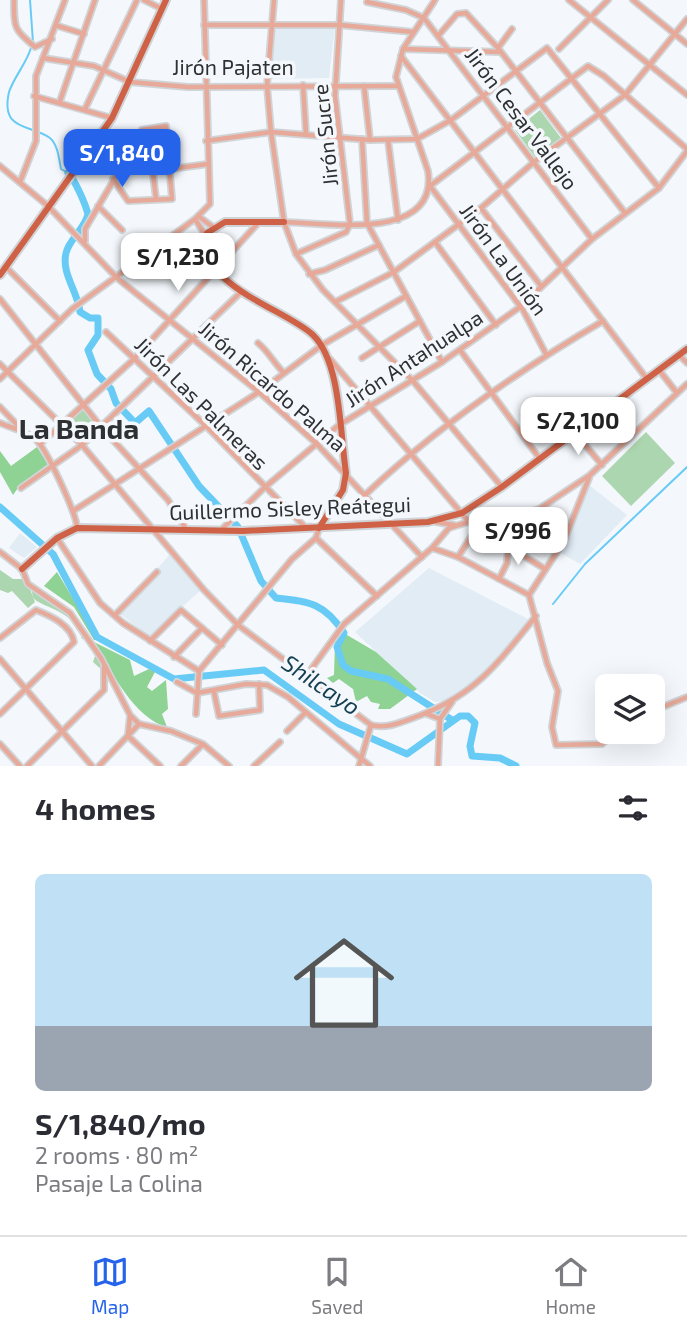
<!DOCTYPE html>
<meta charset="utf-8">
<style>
body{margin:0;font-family:"Exo 2",sans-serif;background:#f2f2f3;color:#2b2b33;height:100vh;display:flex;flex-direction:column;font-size:26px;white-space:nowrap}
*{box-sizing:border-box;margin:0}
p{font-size:23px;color:#7c7c81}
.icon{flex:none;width:38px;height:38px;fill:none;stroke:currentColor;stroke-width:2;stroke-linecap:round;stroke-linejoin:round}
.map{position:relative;height:766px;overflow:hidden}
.side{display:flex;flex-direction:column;background:#fff;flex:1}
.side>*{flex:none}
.buttons{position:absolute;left:595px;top:674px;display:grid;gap:14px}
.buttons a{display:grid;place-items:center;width:70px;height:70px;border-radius:10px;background:#fff;box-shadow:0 7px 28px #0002;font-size:35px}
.price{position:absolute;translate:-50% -60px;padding:0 16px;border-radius:14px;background:#fff;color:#222;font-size:23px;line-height:46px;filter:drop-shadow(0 2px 4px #0008)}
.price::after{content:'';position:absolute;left:50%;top:42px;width:21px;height:16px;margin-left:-10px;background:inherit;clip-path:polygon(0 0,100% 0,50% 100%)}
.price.active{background:#2563eb;color:#fff}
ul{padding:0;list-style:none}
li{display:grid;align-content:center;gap:14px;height:371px;padding:0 35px}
li span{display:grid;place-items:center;height:217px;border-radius:10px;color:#555}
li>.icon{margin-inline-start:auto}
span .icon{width:126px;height:126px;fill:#fffc;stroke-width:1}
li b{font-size:30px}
h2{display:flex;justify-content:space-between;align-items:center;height:84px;padding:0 35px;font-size:30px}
.tab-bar{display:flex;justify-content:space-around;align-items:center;height:98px;border-top:2px solid #e1e1e2;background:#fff;font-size:19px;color:#7c7c81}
.tab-bar a{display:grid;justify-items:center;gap:4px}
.tab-bar .active{color:#2563eb}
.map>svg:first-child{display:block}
</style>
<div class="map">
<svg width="687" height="766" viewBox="0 0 687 766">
<rect width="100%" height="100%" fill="#f4f8fc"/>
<g fill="#e2ecf5">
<polygon points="275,26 335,26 329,78 271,79"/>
<polygon points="589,485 627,515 580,564 561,553"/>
<polygon points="20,533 37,547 24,558 9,548"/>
<polygon points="171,553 200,591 149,636 119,613"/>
<polygon points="429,568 530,620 483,675 443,701 435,702 420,693 355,632"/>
</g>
<g fill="#acd6af">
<polygon points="540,110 561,138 535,157 515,130"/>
<polygon points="83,408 99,428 82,443 64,425"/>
<polygon points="646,432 675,463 631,506 602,476"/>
<polygon points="0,570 13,579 26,579 35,602 28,608 12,591 8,593 0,590"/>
<path d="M31 583 72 611 122 702 111 681 102 675V670L93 662 95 656 86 638 82 639C76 609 37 607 33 597 32 594 31 584 31 583Z"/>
</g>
<g fill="#8ed294">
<polygon points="37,447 48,464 20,485 13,495 0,472 0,451 11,466"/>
<polygon points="57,572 98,640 94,640 74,607 44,586"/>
<polygon points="347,631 347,635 376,652 417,689 390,709 378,709 380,704 371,702 367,696 356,702 353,689 339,679 333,683 327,678 334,675 335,642"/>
<path d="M94 642 130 660 134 676 149 669 155 672 147 687 152 691 166 680 168 709 162 714 167 727C135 719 110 670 94 642Z"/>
</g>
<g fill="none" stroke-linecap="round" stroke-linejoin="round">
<g stroke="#67cbf6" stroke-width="2">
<polyline points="30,0 33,42"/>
<path d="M31 48C26 64 14 77 9 92 0 132 31 124 50 138 58 145 59 159 61 169L68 173"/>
<polyline points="553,604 585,564 687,467"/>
</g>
<g stroke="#67cbf6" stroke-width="7">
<path d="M68 173C75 180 85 203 88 214 85 229 69 239 66 253 61 273 78 292 80 312L90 318H98V335L88 350 97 374 111 389 116 403 135 423 149 411 199 486 238 527 261 581 276 598C310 601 325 604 344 633L337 647 343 665 351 671 388 679 452 720"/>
<polyline points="0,507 53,554 97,637 174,679 264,670 339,724 407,754 460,716 468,716 475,723 470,746 472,756 500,758 516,766"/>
</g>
<g stroke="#d0d4d7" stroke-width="8">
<g id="minor">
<path d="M14 0C14 29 14 29 35 47L52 39"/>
<polyline points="144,0 162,9"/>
<polyline points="274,0 267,86 271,132 284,222 296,254 323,290 413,381 502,487"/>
<polyline points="569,0 687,95"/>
<polyline points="633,0 687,44"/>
<polyline points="367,2 406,10 424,18 592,239"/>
<polyline points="204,25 340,25 413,32"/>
<polyline points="58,26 84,34"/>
<polyline points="438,36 457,14 466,13 498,48 625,213"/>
<polyline points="498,48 512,29"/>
<polyline points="403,49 500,52"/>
<polyline points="559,49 608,0"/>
<polyline points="401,56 647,379"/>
<polyline points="43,58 94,66 130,82 188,87 398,86"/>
<polyline points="303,85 306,134"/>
<polyline points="364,86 370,140"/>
<polyline points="34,96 112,118"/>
<polyline points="60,101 95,0"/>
<polyline points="85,109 137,0"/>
<polyline points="362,139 367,223 442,362"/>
<polyline points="388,140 398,220"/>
<polyline points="206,141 271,132 370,140 417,139 451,120 547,48 659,188"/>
<polyline points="151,156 156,199"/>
<polyline points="0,166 48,206 117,278 259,392 317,444 422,557"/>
<polyline points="170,169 208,164"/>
<polyline points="113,179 128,201 172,199 166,126 142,130"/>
<polyline points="20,182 36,141 36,76 65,0"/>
<polyline points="98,206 122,230"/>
<polyline points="481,208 541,286"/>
<polyline points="198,216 213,227"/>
<polyline points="195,219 206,236"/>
<path d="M284 222C327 223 439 242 428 171L396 77 403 49 435 0"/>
<polyline points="85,241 85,229 125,161 168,152"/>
<polyline points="435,242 496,325"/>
<polyline points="296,254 346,232 350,224 335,96 341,0"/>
<polyline points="6,267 60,321"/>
<polyline points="309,274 325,270 379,245"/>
<polyline points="0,299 101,427 168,500 186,529"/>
<polyline points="337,301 394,272 481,208 534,162 625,95 687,19"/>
<polyline points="106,332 205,425 305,527"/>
<path d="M258 343C269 352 273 362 283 372"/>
<polyline points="460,350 540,459"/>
<polyline points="546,354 523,310 430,186 588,66 604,76 687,149"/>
<polyline points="679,355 687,363"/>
<polyline points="362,358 420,321"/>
<polyline points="330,359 469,522 545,569"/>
<path d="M0 364 82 445 204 590 238 625 371 725C385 729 400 723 413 718 475 696 496 665 536 616"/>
<polyline points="659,370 677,393"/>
<polyline points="0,379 72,309 195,219 210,204 204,0"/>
<polyline points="0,407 22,430"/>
<path d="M0 423C11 428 26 431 35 439 46 447 77 515 77 528"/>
<polyline points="575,433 602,465"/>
<polyline points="40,444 134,359 259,222"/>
<polyline points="21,488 82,445 241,292"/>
<path d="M366 494C437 427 518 371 603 321"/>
<polyline points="73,511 259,392 322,345 406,296"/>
<polyline points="436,522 454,525"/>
<polyline points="319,528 316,538 377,596"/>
<polyline points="220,531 264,488 339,425 442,362 520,307 592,239 659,188 687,151"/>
<polyline points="57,538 100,603 123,623 199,671"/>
<polyline points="432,548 458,557 529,595 547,663 558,691 552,727 556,745 602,744 615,732"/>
<polyline points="0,552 22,569 28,584 70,613 101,658 130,715 139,724 171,731 203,744 229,766"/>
<polyline points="458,557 472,535 481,528 539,509 590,475 687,384"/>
<polyline points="499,579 507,563 508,547"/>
<polyline points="529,595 564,541 589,478"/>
<polyline points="115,615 157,572"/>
<path d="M0 638 36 610C51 616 71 625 74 642L0 714"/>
<polyline points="150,641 181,610 222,645"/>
<polyline points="174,657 202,628"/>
<polyline points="0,659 92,766"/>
<polyline points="307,675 344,624 432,548 449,528 468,522"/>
<polyline points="177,682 197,693 246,684 267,685 288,697 370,766"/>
<polyline points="214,692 219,716 260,710 259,684"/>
<polyline points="653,711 687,697"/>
<polyline points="196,714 199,671 292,559 316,538"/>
<polyline points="427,714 440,719 438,766"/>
<polyline points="440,719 452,702"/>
<polyline points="287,731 304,714"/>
<polyline points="128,735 130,716"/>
<polyline points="128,736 160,766"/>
<polyline points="0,744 20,766"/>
<polyline points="27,766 104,690 104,666"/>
<polyline points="99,766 139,724"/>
<polyline points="181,766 202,745"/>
<polyline points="254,766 280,742"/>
<polyline points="359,766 371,725"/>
</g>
</g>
<g stroke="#d0d4d7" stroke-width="10">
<g id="major">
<path d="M284 222H225L207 233C194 285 286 309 313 335 341 362 340 434 346 473L343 490 319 528"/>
<polyline points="0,275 112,118 166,0"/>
<polyline points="22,569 57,538 77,528 243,531 428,522 462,513 502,487 687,349"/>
</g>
</g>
<use href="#minor" stroke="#e7a999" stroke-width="4.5"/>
<use href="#major" stroke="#cf6146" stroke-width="6"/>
</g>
<g text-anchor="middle" stroke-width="7" stroke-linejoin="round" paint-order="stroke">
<g font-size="21" fill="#2e3031" stroke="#f4f8fc">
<text x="233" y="75">Jirón Pajaten</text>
<text transform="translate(521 119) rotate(53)" y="7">Jirón Cesar Vallejo</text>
<text transform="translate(326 135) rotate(-96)" y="7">Jirón Sucre</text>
<text transform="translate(503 260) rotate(54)" y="7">Jirón La Unión</text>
<text transform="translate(414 359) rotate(-33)" y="7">Jirón Antahualpa</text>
<text transform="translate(272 387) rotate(41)" y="7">Jirón Ricardo Palma</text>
<text transform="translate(201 404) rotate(45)" y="7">Jirón Las Palmeras</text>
<text transform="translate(290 509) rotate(-2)" y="7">Guillermo Sisley Reátegui</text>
</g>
<g font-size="23" font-style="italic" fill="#133f51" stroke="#f4f8fc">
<text transform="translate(321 685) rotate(34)" y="8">Shilcayo</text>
</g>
<g font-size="28" font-weight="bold" fill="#2e3031" stroke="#f4f8fc">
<text x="79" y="439">La Banda</text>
</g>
</g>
</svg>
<div class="buttons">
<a><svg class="icon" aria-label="layers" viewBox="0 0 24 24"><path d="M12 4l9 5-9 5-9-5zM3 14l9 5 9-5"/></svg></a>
</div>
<b class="price active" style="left:122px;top:189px">S/1,840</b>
<b class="price" style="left:178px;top:293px">S/1,230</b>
<b class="price" style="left:578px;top:457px">S/2,100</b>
<b class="price" style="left:518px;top:567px">S/996</b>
</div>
<section class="side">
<h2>4 homes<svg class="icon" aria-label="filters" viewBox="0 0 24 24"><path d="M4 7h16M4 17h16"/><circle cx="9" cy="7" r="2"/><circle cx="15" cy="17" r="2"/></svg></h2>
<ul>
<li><span style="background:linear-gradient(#bfe0f5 70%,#9aa5b1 0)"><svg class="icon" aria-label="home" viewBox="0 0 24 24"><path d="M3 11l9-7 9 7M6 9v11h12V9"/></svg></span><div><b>S/1,840/mo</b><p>2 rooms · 80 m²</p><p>Pasaje La Colina</p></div></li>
</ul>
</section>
<nav class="tab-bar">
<a class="active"><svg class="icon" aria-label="map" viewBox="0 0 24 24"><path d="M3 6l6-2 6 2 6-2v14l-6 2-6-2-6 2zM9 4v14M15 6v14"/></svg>Map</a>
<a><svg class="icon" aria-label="saved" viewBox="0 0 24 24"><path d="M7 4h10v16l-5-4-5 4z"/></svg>Saved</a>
<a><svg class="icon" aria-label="home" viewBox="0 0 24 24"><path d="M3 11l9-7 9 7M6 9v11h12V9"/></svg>Home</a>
</nav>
